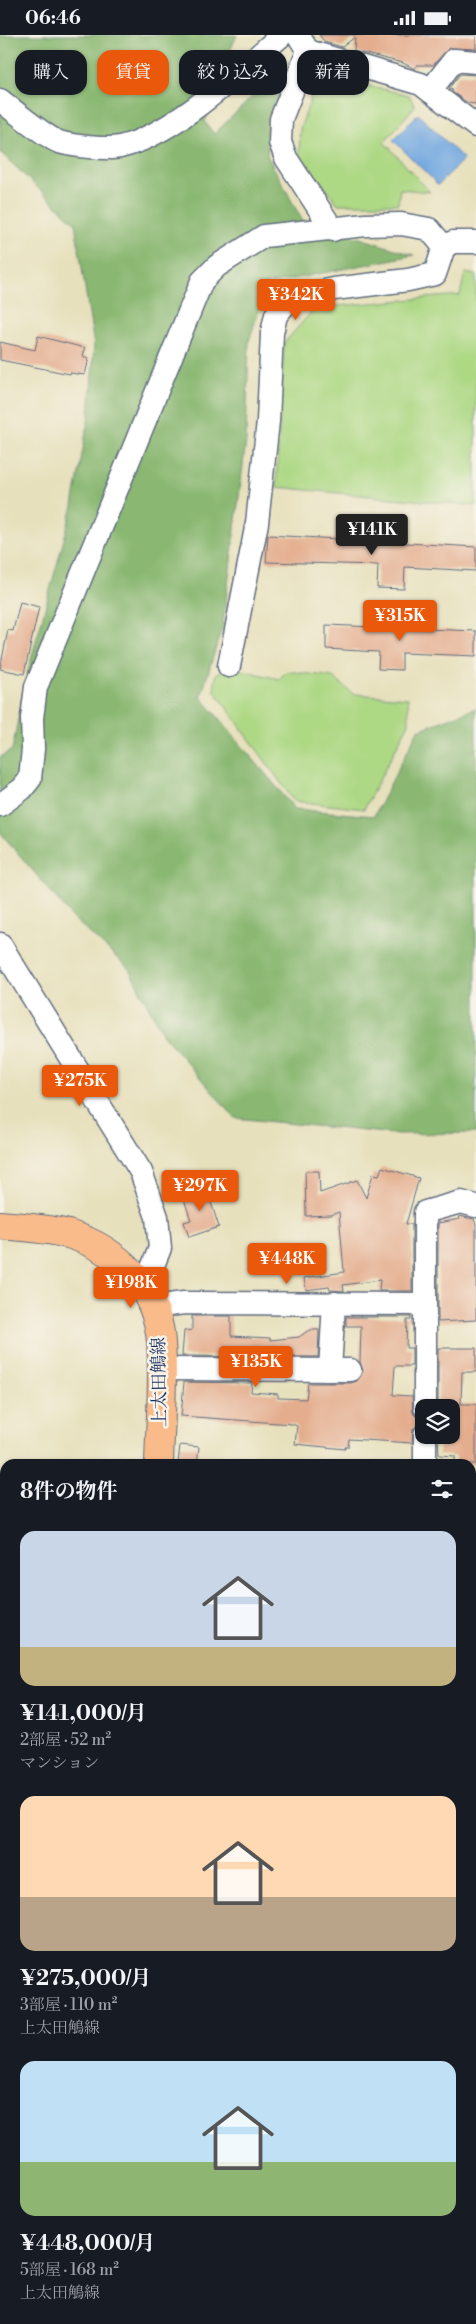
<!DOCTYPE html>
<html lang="ja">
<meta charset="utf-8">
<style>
body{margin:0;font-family:"Libre Bodoni","Noto Serif JP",serif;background:#20242c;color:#f1f3f6;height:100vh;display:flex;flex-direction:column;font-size:19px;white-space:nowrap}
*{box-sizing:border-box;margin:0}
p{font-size:16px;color:#9ea1a6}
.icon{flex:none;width:28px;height:28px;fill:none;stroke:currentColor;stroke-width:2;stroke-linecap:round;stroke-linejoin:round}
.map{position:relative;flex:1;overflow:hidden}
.panel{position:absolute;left:0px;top:1424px;width:476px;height:866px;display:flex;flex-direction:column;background:#171b24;border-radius:15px 15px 0 0;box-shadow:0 1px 4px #0004}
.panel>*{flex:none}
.top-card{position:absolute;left:15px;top:15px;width:446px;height:45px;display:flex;gap:10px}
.fabs{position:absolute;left:415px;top:1364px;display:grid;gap:10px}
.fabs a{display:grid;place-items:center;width:45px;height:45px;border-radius:10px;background:#171b24;box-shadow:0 1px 4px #0004;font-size:25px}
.price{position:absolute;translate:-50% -42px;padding:0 11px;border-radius:5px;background:#ea580c;color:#fff;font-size:16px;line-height:32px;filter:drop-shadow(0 1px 2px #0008)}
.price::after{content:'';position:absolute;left:50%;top:30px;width:15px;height:11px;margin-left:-8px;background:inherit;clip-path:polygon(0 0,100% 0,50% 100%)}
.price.on{background:#222;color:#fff}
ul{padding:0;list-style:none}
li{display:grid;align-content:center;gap:10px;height:265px;padding:0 20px}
li span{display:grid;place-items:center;height:155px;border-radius:15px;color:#555}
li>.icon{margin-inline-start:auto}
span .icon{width:90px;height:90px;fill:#fffc;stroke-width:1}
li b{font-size:21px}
h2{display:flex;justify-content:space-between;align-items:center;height:60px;padding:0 20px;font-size:21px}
.pill{padding:0 18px;border-radius:15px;background:#171b24;box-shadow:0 1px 4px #0004;font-size:18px;line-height:45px}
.pill.on{background:#ea580c;color:#fff}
.status{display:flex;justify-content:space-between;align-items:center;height:35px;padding:0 25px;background:#171b24;direction:ltr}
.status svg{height:14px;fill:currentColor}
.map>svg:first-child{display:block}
</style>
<div class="status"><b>06:46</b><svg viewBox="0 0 49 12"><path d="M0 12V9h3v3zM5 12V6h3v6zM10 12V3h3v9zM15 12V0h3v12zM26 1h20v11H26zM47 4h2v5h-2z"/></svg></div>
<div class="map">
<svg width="476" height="2289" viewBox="0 0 476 2289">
<rect width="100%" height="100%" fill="#f7f3e8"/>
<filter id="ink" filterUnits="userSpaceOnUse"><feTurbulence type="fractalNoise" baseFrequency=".02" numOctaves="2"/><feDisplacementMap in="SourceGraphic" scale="10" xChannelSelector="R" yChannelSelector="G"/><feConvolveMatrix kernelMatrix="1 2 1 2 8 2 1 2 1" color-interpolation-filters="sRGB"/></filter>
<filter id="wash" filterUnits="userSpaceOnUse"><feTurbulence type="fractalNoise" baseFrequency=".0096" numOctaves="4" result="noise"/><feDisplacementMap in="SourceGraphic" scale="20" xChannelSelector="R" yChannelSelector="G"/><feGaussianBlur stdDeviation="1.12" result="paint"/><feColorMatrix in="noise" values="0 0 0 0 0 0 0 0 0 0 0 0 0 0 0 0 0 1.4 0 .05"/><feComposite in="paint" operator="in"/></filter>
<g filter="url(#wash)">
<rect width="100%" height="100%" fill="#e7e0bc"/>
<g fill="#add884" stroke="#648471">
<polygon points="319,40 409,60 415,71 384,107 430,157 400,154 398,169 338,169 299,119 300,94"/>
<polygon points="465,238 476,240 476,471 276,452 284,308 315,273 460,260"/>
<polygon points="237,634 279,644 287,636 333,642 353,659 408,663 409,688 364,774 294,766 214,655 216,638"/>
</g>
<polygon fill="#8ab872" stroke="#527468" points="0,0 237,0 224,29 205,87 214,99 290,25 271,91 267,120 302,185 414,220 267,249 249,306 246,406 223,589 201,662 295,774 374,781 418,695 476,673 476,1098 394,1099 235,1083 163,1000 129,934 73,883 0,797 0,722 12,715 27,639 73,471 89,380 94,311 75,188 0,117"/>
<polygon fill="#73a8e0" stroke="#476c9f" points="418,79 464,124 438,150 393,105"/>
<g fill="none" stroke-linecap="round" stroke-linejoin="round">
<g stroke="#73a8e0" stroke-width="5">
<polyline points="0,1735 5,1736"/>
<polyline points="295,2285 363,2289"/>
</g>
</g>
<g id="blocks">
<g fill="#e4ad8e">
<polygon points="319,0 476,0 476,14 449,13 433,30 417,30 415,34 403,28 354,16 355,2 342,12 325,7"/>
<polygon points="460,39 476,40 476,69 468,68 452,57 453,54 449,53"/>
<polygon points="38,301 85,313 83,322 89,323 85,340 70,338 70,339 0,325 0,307 35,315"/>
<polygon points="268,500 476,512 476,536 405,532 404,554 377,553 378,530 266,527"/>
<polygon points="20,567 39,572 24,639 0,634 8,595 13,596"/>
<polygon points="326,590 476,596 476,621 402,618 402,635 378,634 379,617 326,614"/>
<polygon points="382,1132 419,1143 406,1189 412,1189 412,1256 379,1256 380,1245 343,1250 344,1256 330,1255 329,1252 306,1255 304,1243 344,1237 339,1177 331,1180 306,1181 305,1136 319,1136 320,1158 357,1145 366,1163 373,1139 379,1140"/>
<polygon points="206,1152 219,1192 189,1202 184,1187 191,1185 182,1159"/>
<polygon points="459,1181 474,1184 476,1189 476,1285 438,1287 438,1188 460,1184"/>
<polygon points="192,1281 231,1281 231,1301 270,1303 270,1305 299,1302 309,1295 319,1295 318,1322 182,1321 184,1296 192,1295"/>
<polygon points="346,1282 411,1282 411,1285 407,1285 406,1313 412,1313 412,1331 395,1331 393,1360 412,1361 413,1378 419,1384 419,1388 413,1394 412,1408 349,1404 348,1412 345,1412 345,1414 295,1409 297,1391 292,1389 181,1381 184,1347 252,1348 251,1357 278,1359 278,1363 306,1364 308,1348 350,1348 357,1346 363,1336 360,1327 361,1291 346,1291"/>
<polygon points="438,1313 476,1313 476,1337 462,1337 461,1369 476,1369 476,1429 455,1429 455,1421 439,1420 438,1400 451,1400 451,1372 438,1372"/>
<polygon points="180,1410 199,1412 197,1429 178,1429"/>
</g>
</g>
</g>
<g filter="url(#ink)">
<use href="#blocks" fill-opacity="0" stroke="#626d7f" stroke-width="1"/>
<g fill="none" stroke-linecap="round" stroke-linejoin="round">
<g stroke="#626d7f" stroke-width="25">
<g id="minor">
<polyline points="298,0 308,16 421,49 476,91"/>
<polyline points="308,16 281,84 280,107 286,123 333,195"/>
<polyline points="430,56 454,25 476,27"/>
<path d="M0 65C13 75 47 103 59 107 73 111 107 115 120 112 174 100 240 36 282 0"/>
<polyline points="444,212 453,207 476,207"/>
<polyline points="0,770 22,754 30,744 33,714 32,683 36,652 202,246 217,231 264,201 366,190 401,189 429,194 444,212 435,239 408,245 334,254 310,259 289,265 276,280 272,298 268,386 257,488 229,631"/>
<polyline points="0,909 141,1137 157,1182 160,1213 150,1238 141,1247"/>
<polyline points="153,1272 184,1268 424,1269"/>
<polyline points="161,1334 350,1335"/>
<polyline points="330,1335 334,1268"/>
<polyline points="425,1372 425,1177 461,1167 476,1171"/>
<polyline points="425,1400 425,1429"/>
<polyline points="0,2004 5,2004"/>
<polyline points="471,2072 476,2073"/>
<polyline points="174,2285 245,2289"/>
<polyline points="119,2289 124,2285"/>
</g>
</g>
<g stroke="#626d7f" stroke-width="30">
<g id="major">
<path d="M0 1190C23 1192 46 1193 68 1199 118 1214 157 1253 161 1307 164 1347 160 1388 159 1429"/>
<polyline points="471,1990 476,1990"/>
</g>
</g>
<polyline stroke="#626d7f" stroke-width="3" stroke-dasharray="4 4" stroke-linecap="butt" points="0,1725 5,1725"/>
<use href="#minor" stroke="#fff" stroke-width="22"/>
<use href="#major" stroke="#fabb8b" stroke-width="28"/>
</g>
</g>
<g text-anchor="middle" stroke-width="5" stroke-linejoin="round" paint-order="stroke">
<g font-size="18" fill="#1b2f5e" stroke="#f7f3e8">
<text transform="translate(159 1347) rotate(-91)" y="6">上太田鵤線</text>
</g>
</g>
</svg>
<div class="fabs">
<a><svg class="icon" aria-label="layers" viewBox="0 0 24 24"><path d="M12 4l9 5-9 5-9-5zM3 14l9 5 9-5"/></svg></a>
</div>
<b class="price" style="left:296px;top:286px">¥342K</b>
<b class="price on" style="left:372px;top:521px">¥141K</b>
<b class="price" style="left:400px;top:607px">¥315K</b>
<b class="price" style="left:80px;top:1072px">¥275K</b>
<b class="price" style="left:200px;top:1177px">¥297K</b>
<b class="price" style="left:287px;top:1250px">¥448K</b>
<b class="price" style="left:131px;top:1274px">¥198K</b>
<b class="price" style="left:256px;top:1353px">¥135K</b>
<div class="top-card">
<a class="pill">購入</a>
<a class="pill on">賃貸</a>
<a class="pill">絞り込み</a>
<a class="pill">新着</a>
</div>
<section class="panel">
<h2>8件の物件<svg class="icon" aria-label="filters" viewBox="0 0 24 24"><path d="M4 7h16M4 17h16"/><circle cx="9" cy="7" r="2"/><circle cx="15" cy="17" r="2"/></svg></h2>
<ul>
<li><span style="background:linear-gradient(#c9d6e8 75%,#c2b280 0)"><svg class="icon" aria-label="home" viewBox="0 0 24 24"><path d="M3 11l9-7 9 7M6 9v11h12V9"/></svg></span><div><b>¥141,000/月</b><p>2部屋 · 52 m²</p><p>マンション</p></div></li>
<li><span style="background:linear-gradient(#ffd9b3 65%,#b9a48a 0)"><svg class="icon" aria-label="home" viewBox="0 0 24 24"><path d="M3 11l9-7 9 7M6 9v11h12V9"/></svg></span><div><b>¥275,000/月</b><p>3部屋 · 110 m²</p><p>上太田鵤線</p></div></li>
<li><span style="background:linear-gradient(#bfe0f5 65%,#8fb573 0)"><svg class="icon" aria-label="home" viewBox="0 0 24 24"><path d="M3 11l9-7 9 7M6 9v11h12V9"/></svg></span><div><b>¥448,000/月</b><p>5部屋 · 168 m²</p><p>上太田鵤線</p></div></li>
</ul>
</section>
</div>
